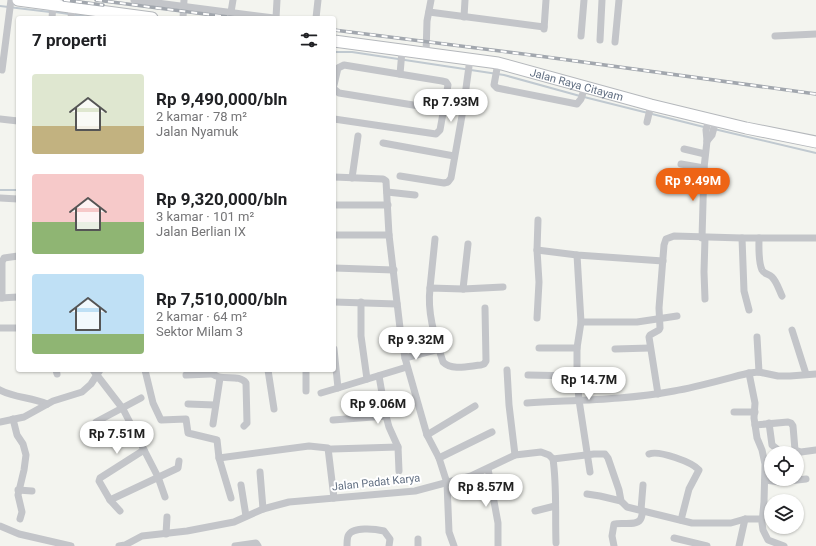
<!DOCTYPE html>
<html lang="id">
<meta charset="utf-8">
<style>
body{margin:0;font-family:Roboto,sans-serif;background:#f2f2f2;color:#202124;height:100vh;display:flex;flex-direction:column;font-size:15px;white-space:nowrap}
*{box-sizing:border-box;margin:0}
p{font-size:13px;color:#757577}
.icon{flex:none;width:22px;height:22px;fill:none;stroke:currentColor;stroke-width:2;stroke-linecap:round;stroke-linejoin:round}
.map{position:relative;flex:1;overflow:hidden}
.panel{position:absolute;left:16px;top:16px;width:320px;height:356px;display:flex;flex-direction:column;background:#fff;border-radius:4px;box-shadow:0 1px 3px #0004}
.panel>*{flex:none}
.controls{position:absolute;left:764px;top:446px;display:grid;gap:8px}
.controls a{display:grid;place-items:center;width:40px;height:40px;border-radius:50%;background:#fff;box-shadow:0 1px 3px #0004;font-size:20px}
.price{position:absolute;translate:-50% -34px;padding:0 9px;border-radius:14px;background:#fff;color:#222;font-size:13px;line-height:26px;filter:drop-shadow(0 1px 2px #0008)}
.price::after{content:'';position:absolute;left:50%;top:24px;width:12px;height:9px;margin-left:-6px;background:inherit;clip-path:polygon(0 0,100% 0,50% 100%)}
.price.active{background:#ee6415;color:#fff}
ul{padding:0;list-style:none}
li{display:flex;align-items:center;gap:12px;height:100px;padding:0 16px}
li span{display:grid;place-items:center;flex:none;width:112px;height:80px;border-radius:4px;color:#555}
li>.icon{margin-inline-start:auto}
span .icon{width:48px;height:48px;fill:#fffc;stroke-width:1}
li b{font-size:17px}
h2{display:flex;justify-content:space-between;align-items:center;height:48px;padding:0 16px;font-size:17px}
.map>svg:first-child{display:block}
</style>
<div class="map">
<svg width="816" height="546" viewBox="0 0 816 546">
<rect width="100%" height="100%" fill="#f3f4ef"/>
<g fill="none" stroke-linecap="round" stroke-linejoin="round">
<g stroke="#c0c9d0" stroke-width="2">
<polyline points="0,6 50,12"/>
<polyline points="55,12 97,18"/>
<polyline points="334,52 352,52 504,75 580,96"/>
<polyline points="584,97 704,127"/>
<polyline points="714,129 816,153"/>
<polyline points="0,190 18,190"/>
</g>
<g stroke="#b5b8bc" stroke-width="13">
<g id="primary">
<polyline points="18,0 152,18"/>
<path id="s1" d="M334 41 498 63 651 105 746 128 816 142"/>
</g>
</g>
<g stroke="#c3c5c9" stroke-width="7">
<polyline points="134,0 274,18"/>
<polyline points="231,12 233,0"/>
<polyline points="429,12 544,27"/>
<polyline points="464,17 465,0"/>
<polyline points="52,18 53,5"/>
<polyline points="71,18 72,7"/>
<polyline points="183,18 184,0"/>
<polyline points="276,18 277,0"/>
<polyline points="316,18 318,0"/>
<polyline points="544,29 546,0"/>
<polyline points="581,36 584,0"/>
<polyline points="775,36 816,34"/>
<polyline points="600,40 602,0"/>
<polyline points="615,42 619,0"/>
<polyline points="426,54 427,21 431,0"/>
<polyline points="498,63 494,85 497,88 577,104 581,99 585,87"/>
<polyline points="2,70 11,0"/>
<polyline points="400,74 402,51"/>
<polyline points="334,85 338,68 344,65 442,81 446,82 448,85 440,130 436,134 334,119"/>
<polyline points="334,89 339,93 444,110"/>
<polyline points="0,119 18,121"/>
<polyline points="647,122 651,105"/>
<polyline points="707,141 712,135 716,120"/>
<polyline points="383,143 454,156"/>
<polyline points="684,149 705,154"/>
<polyline points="681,164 704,168"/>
<polyline points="400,176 444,183 448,182 451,178 463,110 470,59"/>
<polyline points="334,177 383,179 386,181 389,235 400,328 405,358 427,435 439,458 447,483 449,532 454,546"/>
<polyline points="352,178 358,136"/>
<polyline points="387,192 415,195"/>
<polyline points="0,198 18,199"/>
<polyline points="334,205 388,205"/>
<polyline points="334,235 389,235"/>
<polyline points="702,238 704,168 707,141 706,130 709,119"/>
<polyline points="742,238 744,291 749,310"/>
<path d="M759 238C759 248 758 261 762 270 764 274 769 274 772 277 777 282 779 290 782 296"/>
<polyline points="537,250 577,255 663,261"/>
<polyline points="577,255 581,322 577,348 577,376 579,400 590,472"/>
<polyline points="334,268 394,270"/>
<polyline points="430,288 435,239"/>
<polyline points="463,289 468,244"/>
<polyline points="0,298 18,297"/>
<polyline points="2,298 2,262 4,258 18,256"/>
<polyline points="705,299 704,272 705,238"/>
<polyline points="334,302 397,304"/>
<polyline points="361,302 361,336 367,379"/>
<path d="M485 308 486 361 484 364 481 365C469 366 452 371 443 362 435 337 427 314 430 288L463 289 503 287"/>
<polyline points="537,318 539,282 537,250 538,220"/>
<polyline points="581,322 637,322 677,316"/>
<polyline points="0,328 18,328"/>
<polyline points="792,330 806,374"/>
<polyline points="757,337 759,372"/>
<polyline points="539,348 577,348"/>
<polyline points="334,349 338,388 407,367"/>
<polyline points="615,349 650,348"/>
<polyline points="405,358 439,349"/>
<polyline points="56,370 57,374"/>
<polyline points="93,370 123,409 158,477 165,497"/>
<polyline points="145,370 153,403 161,420 186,419 188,433 217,440 219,458 231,498"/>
<path d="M209 370C218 384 238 372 246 383L247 423 244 426"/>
<polyline points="268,370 274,409"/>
<polyline points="306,370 306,391"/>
<polyline points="507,370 509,405 515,455"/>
<polyline points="749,373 755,403 754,418 757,438 762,450 765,464 764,502 762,523 763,530 768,540 784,546"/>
<polyline points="186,375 211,374"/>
<polyline points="528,375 577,376"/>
<polyline points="379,376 386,416 389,427 398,447 399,471"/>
<path d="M0 390C15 398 31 397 47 404"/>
<polyline points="321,393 338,388"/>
<polyline points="658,394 649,337 650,335 659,330 660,328 659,308 664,245 666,239 674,236 742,238 816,238"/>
<path d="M527 403C576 400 626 400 674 391 699 387 724 379 749 373L759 372 778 376H790L816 374"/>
<polyline points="188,404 215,405"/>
<polyline points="734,412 755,412"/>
<polyline points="13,419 17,435 23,444 26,455 24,470 18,495 22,512 20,519"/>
<polyline points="333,420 386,416"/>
<polyline points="0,422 24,417 53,401 82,392 91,384 100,370"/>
<polyline points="96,422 141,398"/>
<polyline points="769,423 772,445 777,449 778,453"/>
<polyline points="213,424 220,378"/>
<polyline points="755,425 788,422 791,423 793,426 795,450 801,452 816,450"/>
<polyline points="427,435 475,406"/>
<polyline points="332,449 398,447"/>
<polyline points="144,450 100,478 99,481 110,500 178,468 179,461"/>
<path d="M649 454C659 450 692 462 699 470L689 489 681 520"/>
<polyline points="219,458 309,446 328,448 334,498"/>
<polyline points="439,458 492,432"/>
<path d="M553 459C557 487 555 515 556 543"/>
<polyline points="488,469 498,523 498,546"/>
<polyline points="260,472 263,509"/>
<polyline points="765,480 780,482 806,479"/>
<polyline points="241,485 246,516"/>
<polyline points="18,490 32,491"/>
<polyline points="587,494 600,496 621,501"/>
<polyline points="110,500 120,511"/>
<polyline points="641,510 643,485"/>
<polyline points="535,511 555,506"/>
<polyline points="0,526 19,534 71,546"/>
<polyline points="166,534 167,517"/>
<polyline points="674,538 707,546"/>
<polyline points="418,539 418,546"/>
<polyline points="119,546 125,545 142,536 187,531 234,522 263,509 289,502 415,491 471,476 515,455 541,452 549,455 553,459 594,454 605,454 608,458 619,490 621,501 627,507 692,523 731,523 745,519 762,519"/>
<polyline points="235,546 256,543 258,546"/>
<path d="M347 546C347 543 347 539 348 536 352 526 376 529 384 531L390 539 389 546"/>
<path d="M614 546 612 536 614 524C621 522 636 526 640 520 642 518 642 513 643 511"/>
<polyline points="739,546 745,519"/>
</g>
<use href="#primary" stroke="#fff" stroke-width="11"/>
<g stroke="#a2a7ae" stroke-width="3.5">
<g id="rail">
<polyline points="64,0 103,5"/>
<polyline points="96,0 236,18"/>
<polyline points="334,30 539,56 816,94"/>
</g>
</g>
<use href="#rail" stroke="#fff" stroke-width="2" stroke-dasharray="6" stroke-linecap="butt"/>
</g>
<g text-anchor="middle" stroke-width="4" stroke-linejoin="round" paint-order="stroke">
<g font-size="11" fill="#616f82" stroke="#fff">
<text dy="4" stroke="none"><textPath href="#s1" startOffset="247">Jalan Raya Citayam</textPath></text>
<text transform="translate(376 482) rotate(-6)" y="4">Jalan Padat Karya</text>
</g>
</g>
</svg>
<div class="controls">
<a><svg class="icon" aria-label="locate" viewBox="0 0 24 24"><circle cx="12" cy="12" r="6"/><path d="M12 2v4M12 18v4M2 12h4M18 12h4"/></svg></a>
<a><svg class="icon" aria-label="layers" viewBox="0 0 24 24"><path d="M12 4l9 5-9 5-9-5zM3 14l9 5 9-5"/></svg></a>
</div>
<b class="price" style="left:451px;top:123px">Rp 7.93M</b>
<b class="price active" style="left:693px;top:202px">Rp 9.49M</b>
<b class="price" style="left:416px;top:361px">Rp 9.32M</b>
<b class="price" style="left:589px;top:401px">Rp 14.7M</b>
<b class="price" style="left:378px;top:425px">Rp 9.06M</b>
<b class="price" style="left:117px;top:455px">Rp 7.51M</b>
<b class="price" style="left:486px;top:508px">Rp 8.57M</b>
<section class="panel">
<h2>7 properti<svg class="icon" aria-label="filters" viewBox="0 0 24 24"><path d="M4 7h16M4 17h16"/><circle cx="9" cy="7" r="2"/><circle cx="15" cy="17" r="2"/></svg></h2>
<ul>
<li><span style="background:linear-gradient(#dfe7d0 65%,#c2b280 0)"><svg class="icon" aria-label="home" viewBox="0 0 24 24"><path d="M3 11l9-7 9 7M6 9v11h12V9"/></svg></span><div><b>Rp 9,490,000/bln</b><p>2 kamar · 78 m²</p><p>Jalan Nyamuk</p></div></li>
<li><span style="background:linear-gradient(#f6c9c9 60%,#8fb573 0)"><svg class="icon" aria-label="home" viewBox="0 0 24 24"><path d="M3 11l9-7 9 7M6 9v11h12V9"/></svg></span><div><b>Rp 9,320,000/bln</b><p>3 kamar · 101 m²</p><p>Jalan Berlian IX</p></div></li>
<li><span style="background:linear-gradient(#bfe0f5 75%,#8fb573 0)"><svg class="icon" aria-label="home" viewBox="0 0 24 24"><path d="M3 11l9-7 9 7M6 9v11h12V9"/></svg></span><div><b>Rp 7,510,000/bln</b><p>2 kamar · 64 m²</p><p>Sektor Milam 3</p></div></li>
</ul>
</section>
</div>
